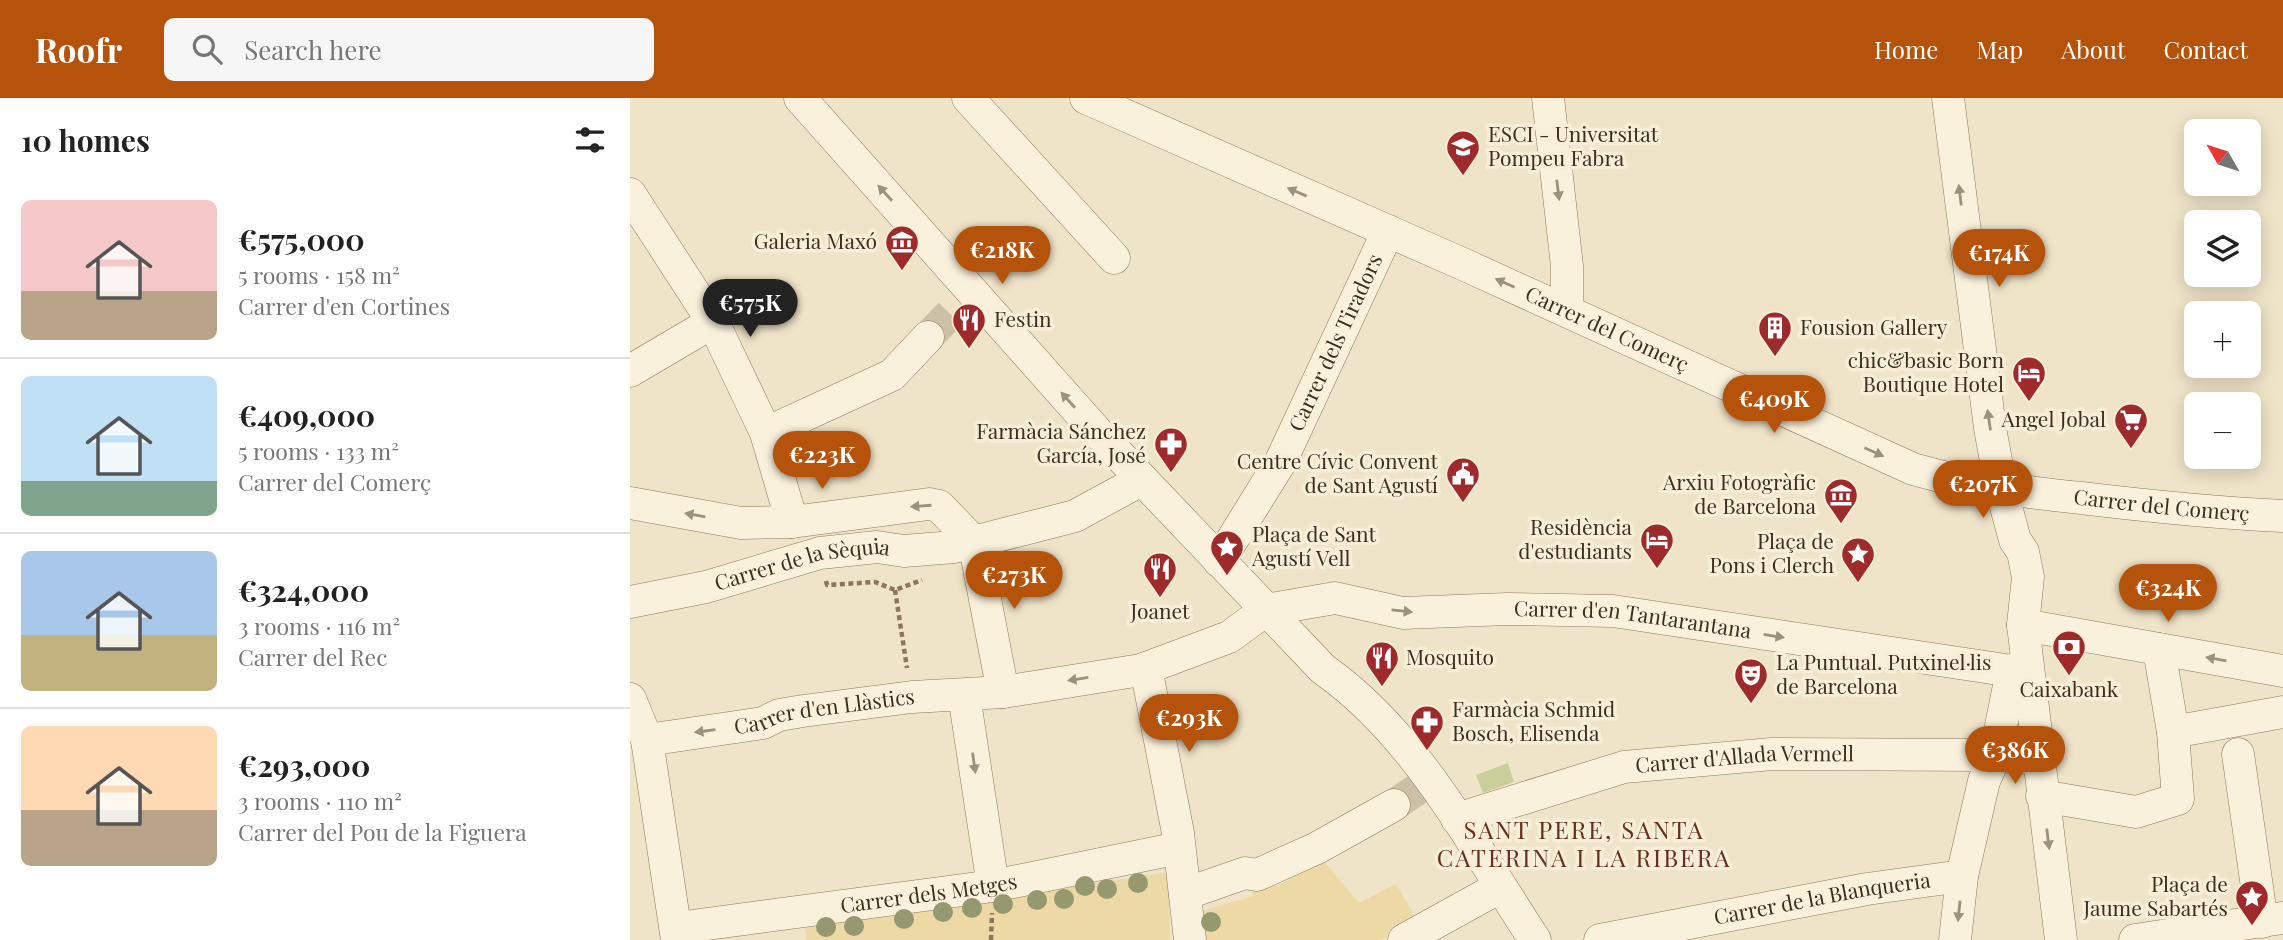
<!DOCTYPE html>
<meta charset="utf-8">
<style>
body{margin:0;font-family:"Playfair Display",serif;background:#f6f6f6;color:#222;height:100vh;display:flex;flex-direction:column;font-size:26px;white-space:nowrap}
*{box-sizing:border-box;margin:0}
p{font-size:23px;color:#767676}
.icon{flex:none;width:38px;height:38px;fill:none;stroke:currentColor;stroke-width:2;stroke-linecap:round;stroke-linejoin:round}
.map{position:relative;flex:1;overflow:hidden}
.drawer{display:flex;flex-direction:column;background:#fff;width:630px}
.drawer>*{flex:none}
.needle{width:46px;rotate:309deg}
.tools{position:absolute;left:1554px;top:21px;display:grid;gap:14px}
.tools a{display:grid;place-items:center;width:77px;height:77px;border-radius:10px;background:#fff;box-shadow:0 4px 18px #0003;font-size:35px}
.price{position:absolute;translate:-50% -60px;padding:0 16px;border-radius:24px;background:#b45309;color:#fff;font-size:23px;line-height:46px;filter:drop-shadow(0 2px 4px #0008)}
.price::after{content:'';position:absolute;left:50%;top:42px;width:21px;height:16px;margin-left:-10px;background:inherit;clip-path:polygon(0 0,100% 0,50% 100%)}
.price.on{background:#222;color:#fff}
ul{padding:0;list-style:none}
li{display:flex;align-items:center;gap:21px;height:175px;padding:0 21px}
li+li{border-top:2px solid #e0e0e0}
li span{display:grid;place-items:center;flex:none;width:196px;height:140px;border-radius:10px;color:#555}
li>.icon{margin-inline-start:auto}
span .icon{width:84px;height:84px;fill:#fffc;stroke-width:1}
li b{font-size:30px}
h2{display:flex;justify-content:space-between;align-items:center;height:84px;padding:0 21px;font-size:30px}
header{display:flex;align-items:center;gap:42px;box-sizing:border-box;height:98px;padding:0 35px;background:#b45309;color:#fff}
header strong{font-size:33px}
nav{display:flex;gap:38px;margin-inline-start:auto;font-size:24px}
.search{width:490px;height:63px;background:#f6f6f6;display:flex;align-items:center;gap:18px;box-sizing:border-box;padding:0 24px;border-radius:10px;color:#767676;font-size:26px}
main{display:flex;flex:1;min-height:0}
.map>svg:first-child{display:block}
</style>
<header>
<strong>Roofr</strong>
<div class="search"><svg class="icon" aria-label="search" viewBox="0 0 24 24"><circle cx="10" cy="10" r="6"/><path d="M15 15l6 6"/></svg>Search here</div>
<nav><a>Home</a><a>Map</a><a>About</a><a>Contact</a></nav>
</header>
<main>
<section class="drawer">
<h2>10 homes<svg class="icon" aria-label="filters" viewBox="0 0 24 24"><path d="M4 7h16M4 17h16"/><circle cx="9" cy="7" r="2"/><circle cx="15" cy="17" r="2"/></svg></h2>
<ul>
<li><span style="background:linear-gradient(#f6c9c9 65%,#b9a48a 0)"><svg class="icon" aria-label="home" viewBox="0 0 24 24"><path d="M3 11l9-7 9 7M6 9v11h12V9"/></svg></span><div><b>€575,000</b><p>5 rooms · 158 m²</p><p>Carrer d'en Cortines</p></div></li>
<li><span style="background:linear-gradient(#bfe0f5 75%,#7fa58c 0)"><svg class="icon" aria-label="home" viewBox="0 0 24 24"><path d="M3 11l9-7 9 7M6 9v11h12V9"/></svg></span><div><b>€409,000</b><p>5 rooms · 133 m²</p><p>Carrer del Comerç</p></div></li>
<li><span style="background:linear-gradient(#a9c7e8 60%,#c2b280 0)"><svg class="icon" aria-label="home" viewBox="0 0 24 24"><path d="M3 11l9-7 9 7M6 9v11h12V9"/></svg></span><div><b>€324,000</b><p>3 rooms · 116 m²</p><p>Carrer del Rec</p></div></li>
<li><span style="background:linear-gradient(#ffd9b3 60%,#b9a48a 0)"><svg class="icon" aria-label="home" viewBox="0 0 24 24"><path d="M3 11l9-7 9 7M6 9v11h12V9"/></svg></span><div><b>€293,000</b><p>3 rooms · 110 m²</p><p>Carrer del Pou de la Figuera</p></div></li>
</ul>
</section>
<div class="map">
<svg width="1653" height="842" viewBox="0 0 1653 842">
<rect width="100%" height="100%" fill="#f0e4c8"/>
<polygon fill="#c9cf9b" points="878,665 884,684 853,695 846,677"/>
<g fill="#ecd9a5">
<polygon points="694,763 729,805 766,786 787,822 751,842 569,842 568,814 623,798 622,792 649,787"/>
<polygon points="538,774 540,842 176,842 175,830"/>
</g>
<g fill="none" stroke-linecap="round" stroke-linejoin="round">
<g stroke="#ccc0a6" stroke-width="32" stroke-dasharray="32 16" stroke-linecap="butt">
<polyline points="298,239 322,214"/>
<polyline points="764,707 789,690"/>
</g>
<g stroke="#8d765c" stroke-width="33">
<g id="street">
<path d="M170 0 467 334 693 571C788 638 842 747 905 842"/>
<polyline points="338,0 484,160"/>
<path id="s1" d="M456 0 835 167 1283 371C1338 387 1394 394 1451 400 1518 408 1585 415 1653 418"/>
<polyline points="918,0 937,168 937,213"/>
<polyline points="1318,0 1360,330 1371,390 1385,442 1393,454 1398,479 1393,527 1431,842"/>
<polyline points="0,96 83,224 136,335 162,424"/>
<polyline points="0,273 83,224"/>
<polyline points="136,335 262,277 298,239"/>
<polyline points="0,405 111,425 162,424 299,406 309,408 344,444"/>
<polyline points="344,444 373,594"/>
<path id="s2" d="M589 463 651 363 758 133"/>
<path id="s3" d="M0 504 76 489 190 455 247 449 274 453 324 449 445 418 511 382"/>
<polyline points="1393,527 1653,573"/>
<polyline points="516,570 548,735 560,842"/>
<polyline points="334,597 363,788"/>
<polyline points="0,601 17,642 47,842"/>
<polyline points="1543,634 1653,614"/>
<path id="s4" d="M17 642 133 625 149 617 173 613 282 599 373 594 511 572 599 539 636 512 705 500 773 515 878 511 983 513 1382 573"/>
<polyline points="1608,656 1632,824"/>
<polyline points="1412,698 1506,714 1548,701 1543,634 1529,551"/>
<path id="s5" d="M827 721 994 669 1142 656 1356 657 1410 661"/>
<polyline points="555,796 615,775 627,777 687,750 764,707"/>
<path id="s6" d="M47 830 363 788 549 750"/>
<polyline points="774,842 870,789"/>
<path id="s7" d="M970 842 1237 791 1332 778"/>
<polyline points="1325,842 1332,778 1354,683 1365,658 1382,573 1397,565"/>
<polyline points="1505,842 1652,820"/>
</g>
</g>
<g stroke="#8d765c" stroke-width="4.5" stroke-dasharray="5 3.5" stroke-linecap="butt">
<polyline points="196,483 197,487 245,484 265,492 292,482"/>
<polyline points="265,492 277,570"/>
<polyline points="361,842 362,815"/>
</g>
<use href="#street" stroke="#faf1dc" stroke-width="32"/>
</g>
<g fill="#96986f">
<circle cx="508" cy="785" r="10"/>
<circle cx="455" cy="788" r="10"/>
<circle cx="477" cy="791" r="10"/>
<circle cx="434" cy="801" r="10"/>
<circle cx="407" cy="802" r="10"/>
<circle cx="373" cy="806" r="10"/>
<circle cx="342" cy="810" r="10"/>
<circle cx="313" cy="814" r="10"/>
<circle cx="274" cy="821" r="10"/>
<circle cx="581" cy="824" r="10"/>
<circle cx="224" cy="828" r="10"/>
<circle cx="196" cy="829" r="10"/>
</g>
<defs><path id="oneway-solid" d="M-6-.8H1V-3.2L6.5 0L1 3.2V.8H-6Z" transform="scale(1.75)"/></defs>
<g fill="#9c907e">
<use href="#oneway-solid" transform="translate(928 92) rotate(83)"/>
<use href="#oneway-solid" transform="translate(667 94) rotate(-157)"/>
<use href="#oneway-solid" transform="translate(255 95) rotate(-132)"/>
<use href="#oneway-solid" transform="translate(1330 97) rotate(-97)"/>
<use href="#oneway-solid" transform="translate(875 185) rotate(-156)"/>
<use href="#oneway-solid" transform="translate(438 302) rotate(-132)"/>
<use href="#oneway-solid" transform="translate(1359 322) rotate(-98)"/>
<use href="#oneway-solid" transform="translate(1244 354) rotate(24)"/>
<use href="#oneway-solid" transform="translate(291 408) rotate(176)"/>
<use href="#oneway-solid" transform="translate(65 417) rotate(-170)"/>
<use href="#oneway-solid" transform="translate(772 513) rotate(6)"/>
<use href="#oneway-solid" transform="translate(1144 538) rotate(9)"/>
<use href="#oneway-solid" transform="translate(1586 561) rotate(-170)"/>
<use href="#oneway-solid" transform="translate(448 581) rotate(171)"/>
<use href="#oneway-solid" transform="translate(75 633) rotate(172)"/>
<use href="#oneway-solid" transform="translate(344 665) rotate(82)"/>
<use href="#oneway-solid" transform="translate(1418 741) rotate(83)"/>
<use href="#oneway-solid" transform="translate(1329 813) rotate(96)"/>
</g>
<defs>
<g id="university-pin" transform="scale(1.75)"><path d="M0 17L-7.5 6A9.5 9.5 0 1 1 7.5 6Z" fill="#9e2a2b" stroke="#f7eed8"/><path d="M0-5L7-2L0 1L-7-2ZM-4 1L0 2.5L4 1V4Q0 6-4 4Z" fill="#fff"/></g>
<g id="museum-pin" transform="scale(1.75)"><path d="M0 17L-7.5 6A9.5 9.5 0 1 1 7.5 6Z" fill="#9e2a2b" stroke="#f7eed8"/><path d="M0-6L6-3V-2H-6V-3ZM-5-1h2V3h-2ZM-1-1h2V3h-2ZM3-1h2V3H3ZM-6 4H6V6H-6Z" fill="#fff"/></g>
<g id="restaurant-pin" transform="scale(1.75)"><path d="M0 17L-7.5 6A9.5 9.5 0 1 1 7.5 6Z" fill="#9e2a2b" stroke="#f7eed8"/><path d="M-5-6h1v4h1v-4h1v4h1v-4h1v5L-1.5 .5V6h-2V.5L-5-1ZM5-6V6H3V1.5H1.5Q1.5-4 5-6Z" fill="#fff"/></g>
<g id="building-pin" transform="scale(1.75)"><path d="M0 17L-7.5 6A9.5 9.5 0 1 1 7.5 6Z" fill="#9e2a2b" stroke="#f7eed8"/><path d="M-4-6H4V6H1V3H-1V6H-4ZM-2.5-4.3h1.7v1.8h-1.7ZM.8-4.3h1.7v1.8H.8ZM-2.5-1h1.7V.8h-1.7ZM.8-1h1.7V.8H.8Z" fill="#fff"/></g>
<g id="hotel-pin" transform="scale(1.75)"><path d="M0 17L-7.5 6A9.5 9.5 0 1 1 7.5 6Z" fill="#9e2a2b" stroke="#f7eed8"/><path d="M-6-4.5h1.5V1H6V5H4.5V3h-9V5H-6ZM-4 0a1.8 1.8 0 1 1 3.6 0ZM.5 0V-2.5h3Q6-2.5 6 0Z" fill="#fff"/></g>
<g id="supermarket-pin" transform="scale(1.75)"><path d="M0 17L-7.5 6A9.5 9.5 0 1 1 7.5 6Z" fill="#9e2a2b" stroke="#f7eed8"/><path d="M-6-5.5h2.5l.6 2H6L4.5 2H-2.5L-4.4-4H-6ZM-1.5 3.2a1.3 1.3 0 1 0 .1 0ZM3 3.2a1.3 1.3 0 1 0 .1 0Z" fill="#fff"/></g>
<g id="pharmacy-pin" transform="scale(1.75)"><path d="M0 17L-7.5 6A9.5 9.5 0 1 1 7.5 6Z" fill="#9e2a2b" stroke="#f7eed8"/><path d="M-2-6h4v4h4v4h-4v4h-4v-4h-4v-4h4Z" fill="#fff"/></g>
<g id="civic-pin" transform="scale(1.75)"><path d="M0 17L-7.5 6A9.5 9.5 0 1 1 7.5 6Z" fill="#9e2a2b" stroke="#f7eed8"/><path d="M-.6-6.5H3V-4.5H.6V-3L4-1V1h2V6H-6V1h2V-1L-.6-3ZM-1.2 2.5V6h2.4V2.5Z" fill="#fff"/></g>
<g id="sight-pin" transform="scale(1.75)"><path d="M0 17L-7.5 6A9.5 9.5 0 1 1 7.5 6Z" fill="#9e2a2b" stroke="#f7eed8"/><path d="M0-6L1.8-2.2L6-1.7L2.9 1.2L3.7 5.4L0 3.3L-3.7 5.4L-2.9 1.2L-6-1.7L-1.8-2.2Z" fill="#fff"/></g>
<g id="bank-pin" transform="scale(1.75)"><path d="M0 17L-7.5 6A9.5 9.5 0 1 1 7.5 6Z" fill="#9e2a2b" stroke="#f7eed8"/><path d="M-6-4H6V4H-6ZM0-2.3a2.3 2.3 0 1 0 0 4.6a2.3 2.3 0 1 0 0-4.6Z" fill="#fff"/></g>
<g id="theatre-pin" transform="scale(1.75)"><path d="M0 17L-7.5 6A9.5 9.5 0 1 1 7.5 6Z" fill="#9e2a2b" stroke="#f7eed8"/><path d="M-5-5.5Q0-4 5-5.5V0Q5 5 0 6Q-5 5-5 0ZM-3.3-2.5H-1v1.5H-3.3ZM1-2.5H3.3v1.5H1ZM-2.8 1Q0 5.5 2.8 1Z" fill="#fff"/></g>
</defs>
<g fill-rule="evenodd">
<use href="#university-pin" x="833" y="49"/>
<use href="#museum-pin" x="272" y="144"/>
<use href="#restaurant-pin" x="339" y="222"/>
<use href="#building-pin" x="1145" y="230"/>
<use href="#hotel-pin" x="1399" y="275"/>
<use href="#supermarket-pin" x="1501" y="322"/>
<use href="#pharmacy-pin" x="541" y="346"/>
<use href="#civic-pin" x="833" y="376"/>
<use href="#museum-pin" x="1211" y="397"/>
<use href="#hotel-pin" x="1027" y="442"/>
<use href="#sight-pin" x="597" y="449"/>
<use href="#sight-pin" x="1228" y="456"/>
<use href="#restaurant-pin" x="530" y="471"/>
<use href="#bank-pin" x="1439" y="549"/>
<use href="#restaurant-pin" x="752" y="560"/>
<use href="#theatre-pin" x="1121" y="577"/>
<use href="#pharmacy-pin" x="797" y="624"/>
<use href="#sight-pin" x="1622" y="799"/>
</g>
<g text-anchor="middle" stroke-width="7" stroke-linejoin="round" paint-order="stroke">
<g font-size="21" fill="#3d2e20" stroke="#f7eed8" text-anchor="end">
<text x="858" y="44" text-anchor="start">ESCI - Universitat<tspan x="858" dy="24">Pompeu Fabra</tspan></text>
<text x="247" y="151">Galeria Maxó</text>
<text x="364" y="229" text-anchor="start">Festin</text>
<text x="1170" y="237" text-anchor="start">Fousion Gallery</text>
<text x="1374" y="270">chic&amp;basic Born<tspan x="1374" dy="24">Boutique Hotel</tspan></text>
<text x="1476" y="329">Angel Jobal</text>
<text x="516" y="341">Farmàcia Sánchez<tspan x="516" dy="24">García, José</tspan></text>
<text x="808" y="371">Centre Cívic Convent<tspan x="808" dy="24">de Sant Agustí</tspan></text>
<text x="1186" y="392">Arxiu Fotogràfic<tspan x="1186" dy="24">de Barcelona</tspan></text>
<text x="1002" y="437">Residència<tspan x="1002" dy="24">d'estudiants</tspan></text>
<text x="622" y="444" text-anchor="start">Plaça de Sant<tspan x="622" dy="24">Agustí Vell</tspan></text>
<text x="1204" y="451">Plaça de<tspan x="1204" dy="24">Pons i Clerch</tspan></text>
<text x="530" y="521" text-anchor="middle">Joanet</text>
<text x="776" y="567" text-anchor="start">Mosquito</text>
<text x="1146" y="572" text-anchor="start">La Puntual. Putxinel·lis<tspan x="1146" dy="24">de Barcelona</tspan></text>
<text x="1439" y="599" text-anchor="middle">Caixabank</text>
<text x="822" y="619" text-anchor="start">Farmàcia Schmid<tspan x="822" dy="24">Bosch, Elisenda</tspan></text>
<text x="1598" y="794">Plaça de<tspan x="1598" dy="24">Jaume Sabartés</tspan></text>
</g>
<g font-size="21" fill="#3d2e20" stroke="#f7eed8">
<text dy="7" stroke="none"><textPath href="#s1" startOffset="570">Carrer del Comerç</textPath></text>
<text dy="7" stroke="none"><textPath href="#s2" startOffset="248">Carrer dels Tiradors</textPath></text>
<text dy="7" stroke="none"><textPath href="#s1" startOffset="1158">Carrer del Comerç</textPath></text>
<text dy="7" stroke="none"><textPath href="#s3" startOffset="177">Carrer de la Sèquia</textPath></text>
<text dy="7" stroke="none"><textPath href="#s4" startOffset="1010">Carrer d'en Tantarantana</textPath></text>
<text dy="7" stroke="none"><textPath href="#s4" startOffset="180">Carrer d'en Llàstics</textPath></text>
<text dy="7" stroke="none"><textPath href="#s5" startOffset="296">Carrer d'Allada Vermell</textPath></text>
<text dy="7" stroke="none"><textPath href="#s6" startOffset="254">Carrer dels Metges</textPath></text>
<text dy="7" stroke="none"><textPath href="#s7" startOffset="226">Carrer de la Blanqueria</textPath></text>
</g>
<g font-size="24" letter-spacing="2" fill="#6b2e1e" stroke="#f7eed8">
<text x="954" y="741">SANT PERE, SANTA<tspan x="954" dy="28">CATERINA I LA RIBERA</tspan></text>
</g>
</g>
</svg>
<div class="tools">
<a><svg class="needle" viewBox="-14 -14 28 28"><path d="M0-13l5 13h-10z" fill="#e53935"/><path d="M0 13l5-13h-10z" fill="#767676"/></svg></a>
<a><svg class="icon" aria-label="layers" viewBox="0 0 24 24"><path d="M12 4l9 5-9 5-9-5zM3 14l9 5 9-5"/></svg></a>
<a>+</a>
<a>−</a>
</div>
<b class="price" style="left:372px;top:188px">€218K</b>
<b class="price" style="left:1369px;top:191px">€174K</b>
<b class="price on" style="left:120px;top:241px">€575K</b>
<b class="price" style="left:1144px;top:337px">€409K</b>
<b class="price" style="left:192px;top:393px">€223K</b>
<b class="price" style="left:1353px;top:422px">€207K</b>
<b class="price" style="left:384px;top:513px">€273K</b>
<b class="price" style="left:1538px;top:526px">€324K</b>
<b class="price" style="left:559px;top:656px">€293K</b>
<b class="price" style="left:1385px;top:688px">€386K</b>
</div>
</main>
